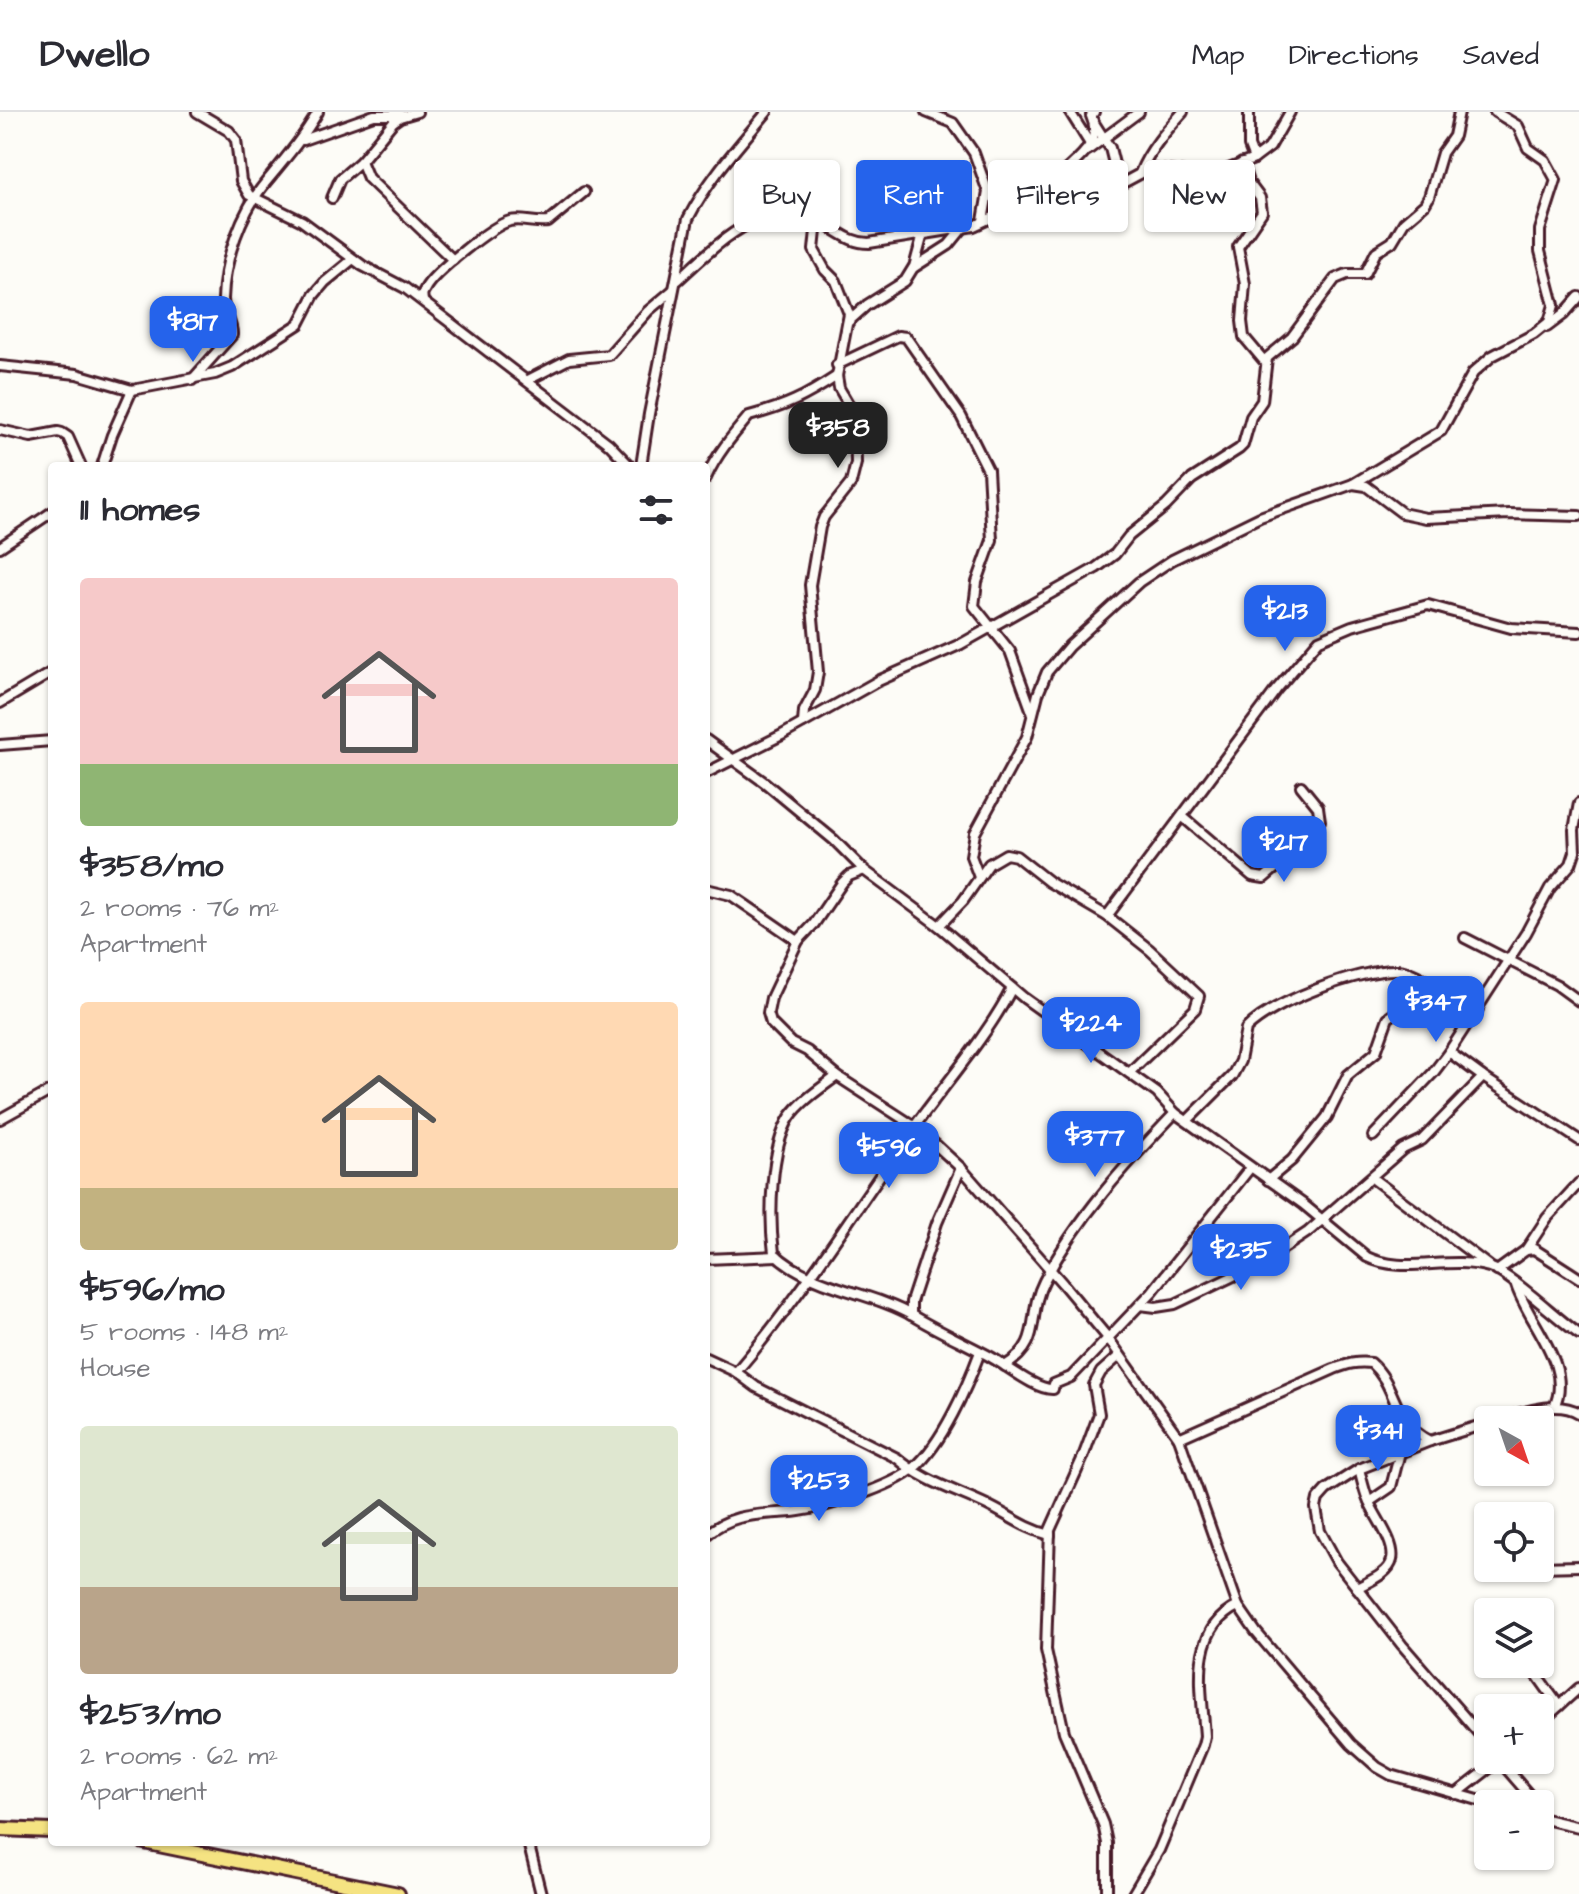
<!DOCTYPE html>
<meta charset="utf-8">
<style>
body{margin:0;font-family:"Architects Daughter",sans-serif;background:#f7f7f7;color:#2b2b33;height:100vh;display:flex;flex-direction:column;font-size:30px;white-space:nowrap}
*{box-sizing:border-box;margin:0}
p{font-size:26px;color:#7c7c81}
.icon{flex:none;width:44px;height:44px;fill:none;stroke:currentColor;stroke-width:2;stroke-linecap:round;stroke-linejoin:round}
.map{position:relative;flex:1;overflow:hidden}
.details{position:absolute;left:48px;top:350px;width:662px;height:1384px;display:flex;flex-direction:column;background:#fff;border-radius:8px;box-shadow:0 2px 6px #0004}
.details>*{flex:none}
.banner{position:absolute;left:734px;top:48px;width:724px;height:72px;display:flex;gap:16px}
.needle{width:52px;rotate:140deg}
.tools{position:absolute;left:1474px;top:1294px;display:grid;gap:16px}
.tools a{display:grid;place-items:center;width:80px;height:80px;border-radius:8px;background:#fff;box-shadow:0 2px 6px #0004;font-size:40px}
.price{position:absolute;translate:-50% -68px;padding:0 18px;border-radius:16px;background:#2563eb;color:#fff;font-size:26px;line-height:52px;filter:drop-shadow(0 2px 4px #0008)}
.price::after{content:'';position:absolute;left:50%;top:48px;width:24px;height:18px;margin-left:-12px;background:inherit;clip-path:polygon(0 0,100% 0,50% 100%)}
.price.on{background:#222;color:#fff}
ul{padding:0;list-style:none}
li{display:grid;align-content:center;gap:16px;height:424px;padding:0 32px}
li span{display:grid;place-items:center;height:248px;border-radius:8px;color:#555}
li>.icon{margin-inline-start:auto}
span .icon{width:144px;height:144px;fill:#fffc;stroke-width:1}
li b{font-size:34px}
h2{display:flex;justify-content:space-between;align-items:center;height:96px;padding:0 32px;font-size:34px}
.tag{padding:0 28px;border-radius:8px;background:#fff;box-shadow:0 2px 6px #0004;font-size:28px;line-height:72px}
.tag.on{background:#2563eb;color:#fff}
header{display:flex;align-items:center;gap:48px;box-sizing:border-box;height:112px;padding:0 40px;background:#fff;border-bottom:2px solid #e1e1e2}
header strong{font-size:38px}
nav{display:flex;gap:44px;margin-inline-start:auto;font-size:28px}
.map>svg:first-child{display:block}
</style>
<header>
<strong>Dwello</strong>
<nav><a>Map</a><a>Directions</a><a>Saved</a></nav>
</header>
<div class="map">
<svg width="1579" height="1782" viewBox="0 0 1579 1782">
<rect width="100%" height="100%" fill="#fdfcf7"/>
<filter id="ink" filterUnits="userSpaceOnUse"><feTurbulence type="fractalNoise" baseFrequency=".0125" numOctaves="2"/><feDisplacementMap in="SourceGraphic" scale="16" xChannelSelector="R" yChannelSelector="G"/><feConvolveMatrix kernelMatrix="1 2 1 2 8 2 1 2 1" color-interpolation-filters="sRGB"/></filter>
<g filter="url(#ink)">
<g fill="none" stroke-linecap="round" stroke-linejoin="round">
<g stroke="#4a1f2b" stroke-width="14">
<g id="minor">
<polyline points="197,0 229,19 236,28 241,69 249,83 302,109 363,154 405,176 609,332 630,354"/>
<polyline points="926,0 953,11 974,41 988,80 983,109"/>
<polyline points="1070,0 1090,32"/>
<polyline points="1249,0 1249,34 1254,47"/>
<polyline points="1094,11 1110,36 1119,72"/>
<polyline points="303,28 374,3 401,3"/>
<polyline points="1088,38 1139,0"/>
<polyline points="361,49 368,66 453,148"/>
<polyline points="1242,51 1248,70 1260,86 1262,100 1238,135 1245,172 1242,209 1244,225 1265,250"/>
<path d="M1140 61C1149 38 1167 18 1183 0"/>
<polyline points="332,86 340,67 361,49 393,10 400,5 417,0"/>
<path d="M1058 89 1057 67C1072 50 1105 33 1091 4L1094 0"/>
<polyline points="914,155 923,122"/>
<path d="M678 168C717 133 761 84 818 109 837 117 848 131 869 131L974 114 1019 93 1095 86 1149 57 1211 64 1254 47 1270 35 1290 0"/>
<path d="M423 189C422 182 422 182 425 177 433 161 493 113 510 109 522 106 535 112 548 110L584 80"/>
<polyline points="848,210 867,193 905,169 913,156 949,133 962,117"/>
<polyline points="1547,215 1563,203 1579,185"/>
<polyline points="837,253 898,224 906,225 961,304 988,358 992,428 977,470 974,494 1010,539 1032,600"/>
<polyline points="0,254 77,262 132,278 215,262 232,255 299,212 314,183 325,170 353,147"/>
<path d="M192 268 232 223C233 211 223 200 223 187 224 148 241 100 266 70 285 47 303 26 318 0"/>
<polyline points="528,268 569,247 609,243 648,199 673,178"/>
<polyline points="0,318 31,325 58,320 62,321 68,325 81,354"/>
<polyline points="102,354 112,323 132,278"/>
<path d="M641 354 649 302 688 107C709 66 738 35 767 0"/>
<path d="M706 366C716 343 733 323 749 304 787 294 805 285 837 264"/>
<polyline points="1353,372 1441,319 1473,261 1492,244 1534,222 1549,210 1554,193 1540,139 1540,118 1556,68 1545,48 1528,36 1518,14 1495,0"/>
<polyline points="0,435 52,400"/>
<polyline points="0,591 52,560"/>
<polyline points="803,611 804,599 815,578 818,560 810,473 820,415 824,405 851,371 856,351 855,312 849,293 839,276 837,264 849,202 836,169 825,158 814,138 817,109"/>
<path d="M706 628 764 670 834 728 864 758 939 814 1024 886 1157 981 1175 1001 1303 1092 1367 1145C1403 1163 1449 1143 1489 1155 1511 1162 1556 1206 1579 1222"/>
<polyline points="0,633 52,629"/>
<polyline points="706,661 782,623 878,569 961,532 1096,456 1115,442 1129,424 1166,394 1192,367 1239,337 1243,333 1251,305 1262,289 1267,246 1292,225 1335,167 1347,162 1365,162 1376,140 1392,130 1404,110 1425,92 1429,85 1442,41 1454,24 1459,0"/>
<polyline points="1183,705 1252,764 1264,766 1298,737 1320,709 1318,695 1301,674"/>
<polyline points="864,758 849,764 842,771 814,812 798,829 771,886 768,901 771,911 791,931 807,939 837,964 914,1014 936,1033 961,1056 1063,1172 1108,1226 1179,1326 1238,1494 1256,1520 1351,1632 1377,1655 1391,1663 1492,1692"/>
<polyline points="979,765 971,744 975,721 1027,625 1038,582 1047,560 1069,534 1139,470 1172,448 1260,405 1353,372 1366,374 1402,401 1426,406 1509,402 1579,404"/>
<polyline points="706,777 731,783 798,829"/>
<polyline points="1107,804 1276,578 1319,528 1352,514 1428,493 1511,516 1579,520"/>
<polyline points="939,814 963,789 989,752 1006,742 1016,744 1049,770 1107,804 1150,838 1199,884 1195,897 1129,961"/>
<polyline points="1465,826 1557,873 1579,889"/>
<polyline points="1449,940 1483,965 1579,1028"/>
<path d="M837 964C821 976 801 989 790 1005 770 1037 769 1104 774 1141 810 1176 870 1179 913 1204 938 1219 963 1230 989 1244 1006 1253 1036 1278 1053 1277L1054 1272 1071 1265 1152 1180 1250 1056"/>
<polyline points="0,1007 52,978"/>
<path d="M1188 1008 1232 964 1240 949 1246 917C1272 890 1360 857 1397 858 1413 859 1425 868 1437 876"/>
<polyline points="1373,1024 1433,961 1449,940 1526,821 1550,776 1571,752 1575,740 1574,718 1579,691"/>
<polyline points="1372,1066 1489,1154"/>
<polyline points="1268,1068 1292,1048 1327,1005 1348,963 1376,940 1388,906 1419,884 1437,876 1455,882 1478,897"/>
<polyline points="1526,1138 1547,1106 1579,1071"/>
<polyline points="706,1147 777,1144"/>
<polyline points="1497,1159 1526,1138 1534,1137 1579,1166"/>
<path d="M1516 1173C1528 1211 1574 1254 1554 1295"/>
<polyline points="1140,1193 1156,1195 1175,1192 1263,1150 1308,1120 1403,1037 1422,1028 1483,965"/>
<polyline points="911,1203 911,1190 937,1111 961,1056"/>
<path d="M706 1246 736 1260 756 1275 897 1346C924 1370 956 1378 987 1393 1008 1403 1026 1417 1050 1423"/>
<path d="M1005 1254C1044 1230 1026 1204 1044 1169 1077 1106 1126 1052 1175 1001"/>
<path d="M736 1260C800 1186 852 1102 909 1022 943 974 985 928 1012 876"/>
<path d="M1498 1308C1522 1301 1556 1287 1579 1301"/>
<polyline points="1488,1311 1430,1329 1359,1357 1326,1378 1318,1387 1316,1396 1320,1419 1337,1450 1402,1533 1488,1632"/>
<path d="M1179 1326 1334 1257C1347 1252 1357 1249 1371 1251 1399 1276 1390 1309 1430 1329"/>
<polyline points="1369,1390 1391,1375 1407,1313"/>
<path d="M706 1423C736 1398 763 1404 799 1399 827 1395 892 1375 914 1356 942 1332 967 1275 980 1240"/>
<polyline points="1540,1455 1579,1454"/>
<path d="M1357 1476C1367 1470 1389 1462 1392 1448 1396 1430 1374 1404 1368 1388 1364 1378 1362 1368 1359 1357"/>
<polyline points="1529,1552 1559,1594"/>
<polyline points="1540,1611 1579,1576"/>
<polyline points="1499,1648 1537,1692"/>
<polyline points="1456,1682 1500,1648"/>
<polyline points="1540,1706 1579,1715"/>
<polyline points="528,1730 541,1782"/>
<polyline points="1107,1782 1107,1731 1103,1712 1064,1620 1046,1538 1050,1418 1083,1345 1099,1302 1094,1273 1101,1260 1119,1244"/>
<path d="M1133 1782 1159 1738 1203 1633 1205 1624C1202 1579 1188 1518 1238 1494"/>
</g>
</g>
<g stroke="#4a1f2b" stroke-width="18">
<g id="trunk">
<polyline points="0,1717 52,1719"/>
<polyline points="144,1730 398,1782"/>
</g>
</g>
<use href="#minor" stroke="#fdfcf7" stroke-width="8"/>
<use href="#trunk" stroke="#f5e382" stroke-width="12"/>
</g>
</g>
</svg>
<div class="tools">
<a><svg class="needle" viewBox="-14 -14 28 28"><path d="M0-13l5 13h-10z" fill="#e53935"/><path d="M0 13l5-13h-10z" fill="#7c7c81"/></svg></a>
<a><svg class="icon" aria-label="locate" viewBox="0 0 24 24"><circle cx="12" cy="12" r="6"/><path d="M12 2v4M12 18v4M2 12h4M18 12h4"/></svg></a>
<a><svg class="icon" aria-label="layers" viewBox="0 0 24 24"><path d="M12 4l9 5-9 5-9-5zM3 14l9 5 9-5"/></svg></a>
<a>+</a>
<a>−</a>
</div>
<b class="price" style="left:193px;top:252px">$817</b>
<b class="price on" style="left:838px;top:358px">$358</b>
<b class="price" style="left:1285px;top:541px">$213</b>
<b class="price" style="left:1284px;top:772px">$217</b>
<b class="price" style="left:1436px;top:932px">$347</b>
<b class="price" style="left:1091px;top:953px">$224</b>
<b class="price" style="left:1095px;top:1067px">$377</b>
<b class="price" style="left:889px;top:1078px">$596</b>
<b class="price" style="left:1241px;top:1180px">$235</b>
<b class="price" style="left:1378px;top:1361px">$341</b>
<b class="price" style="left:819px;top:1411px">$253</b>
<div class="banner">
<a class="tag">Buy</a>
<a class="tag on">Rent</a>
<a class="tag">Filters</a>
<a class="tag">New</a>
</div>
<section class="details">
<h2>11 homes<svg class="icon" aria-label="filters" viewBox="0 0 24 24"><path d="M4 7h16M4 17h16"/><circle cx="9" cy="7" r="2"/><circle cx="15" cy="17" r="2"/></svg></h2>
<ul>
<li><span style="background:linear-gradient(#f6c9c9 75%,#8fb573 0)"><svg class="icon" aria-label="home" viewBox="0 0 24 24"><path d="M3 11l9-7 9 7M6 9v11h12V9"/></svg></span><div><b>$358/mo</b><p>2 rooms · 76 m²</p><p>Apartment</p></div></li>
<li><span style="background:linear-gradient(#ffd9b3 75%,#c2b280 0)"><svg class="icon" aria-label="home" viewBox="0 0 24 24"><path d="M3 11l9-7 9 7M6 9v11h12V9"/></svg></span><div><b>$596/mo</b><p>5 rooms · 148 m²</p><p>House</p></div></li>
<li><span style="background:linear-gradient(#dfe7d0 65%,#b9a48a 0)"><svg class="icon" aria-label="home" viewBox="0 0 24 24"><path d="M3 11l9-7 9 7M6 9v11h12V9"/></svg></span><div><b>$253/mo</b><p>2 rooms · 62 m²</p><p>Apartment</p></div></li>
</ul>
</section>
</div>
